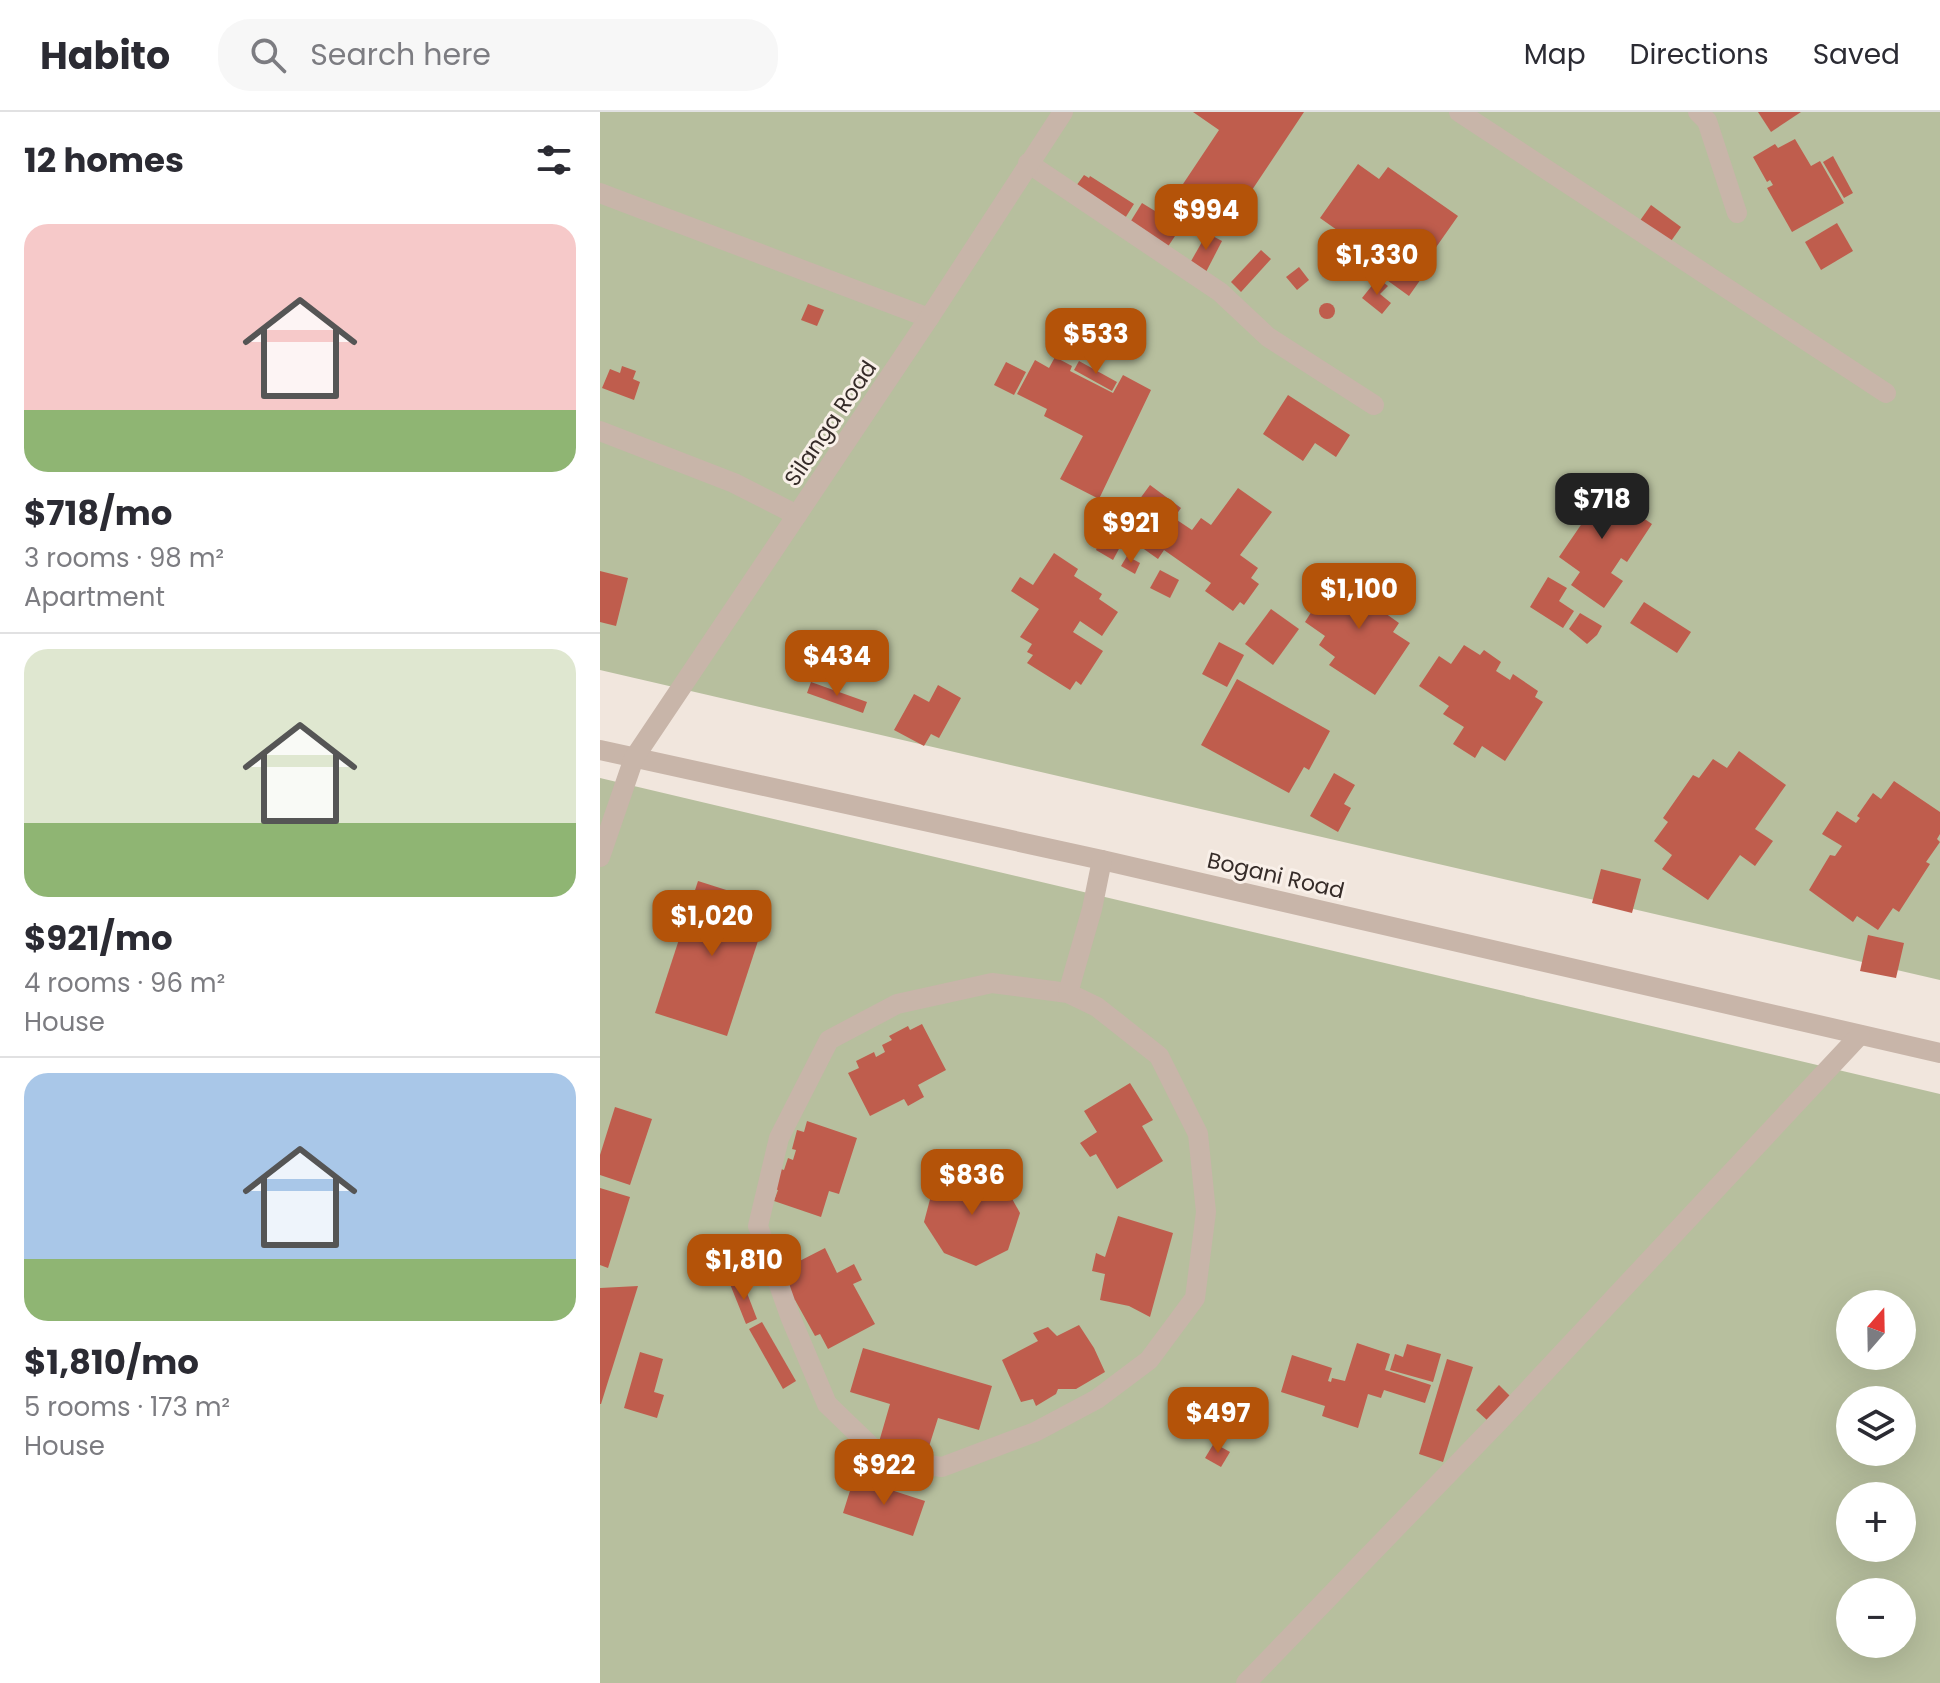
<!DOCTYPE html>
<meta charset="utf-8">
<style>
body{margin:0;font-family:Poppins,sans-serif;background:#f7f7f7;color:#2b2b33;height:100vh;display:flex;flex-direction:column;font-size:30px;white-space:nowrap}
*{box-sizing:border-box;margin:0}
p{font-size:26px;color:#7c7c81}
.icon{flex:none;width:44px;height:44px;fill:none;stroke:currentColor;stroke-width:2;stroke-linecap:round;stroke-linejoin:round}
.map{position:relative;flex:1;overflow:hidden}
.sheet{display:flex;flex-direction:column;background:#fff;width:600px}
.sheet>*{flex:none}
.needle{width:52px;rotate:20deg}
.fabs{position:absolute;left:1236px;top:1178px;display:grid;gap:16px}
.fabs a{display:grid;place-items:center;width:80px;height:80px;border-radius:50%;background:#fff;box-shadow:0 8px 32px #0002;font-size:40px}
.price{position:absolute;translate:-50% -68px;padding:0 18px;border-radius:16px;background:#b45309;color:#fff;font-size:26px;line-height:52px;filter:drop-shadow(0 2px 4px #0008)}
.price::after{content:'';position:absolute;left:50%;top:48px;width:24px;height:18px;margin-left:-12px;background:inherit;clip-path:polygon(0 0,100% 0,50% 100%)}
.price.on{background:#222;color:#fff}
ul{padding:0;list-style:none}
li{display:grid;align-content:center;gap:16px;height:424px;padding:0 24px}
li+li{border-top:2px solid #e1e1e2}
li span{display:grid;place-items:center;height:248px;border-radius:24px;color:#555}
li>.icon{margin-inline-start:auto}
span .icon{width:144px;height:144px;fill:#fffc;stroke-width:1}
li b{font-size:34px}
h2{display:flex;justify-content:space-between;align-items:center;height:96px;padding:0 24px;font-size:34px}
header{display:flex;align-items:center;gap:48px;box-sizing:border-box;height:112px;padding:0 40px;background:#fff;border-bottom:2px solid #e1e1e2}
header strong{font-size:38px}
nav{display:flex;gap:44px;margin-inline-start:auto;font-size:28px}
.search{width:560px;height:72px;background:#f7f7f7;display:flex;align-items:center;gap:20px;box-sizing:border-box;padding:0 28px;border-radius:32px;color:#7c7c81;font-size:30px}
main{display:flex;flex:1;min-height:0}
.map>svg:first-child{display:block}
</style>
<header>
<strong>Habito</strong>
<div class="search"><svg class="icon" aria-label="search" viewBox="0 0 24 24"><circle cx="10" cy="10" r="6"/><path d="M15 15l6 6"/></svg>Search here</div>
<nav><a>Map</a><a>Directions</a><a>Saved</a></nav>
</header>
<main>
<section class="sheet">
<h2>12 homes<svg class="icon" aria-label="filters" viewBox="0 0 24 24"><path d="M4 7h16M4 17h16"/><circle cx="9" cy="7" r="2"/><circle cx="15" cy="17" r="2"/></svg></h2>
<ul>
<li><span style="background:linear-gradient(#f6c9c9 75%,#8fb573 0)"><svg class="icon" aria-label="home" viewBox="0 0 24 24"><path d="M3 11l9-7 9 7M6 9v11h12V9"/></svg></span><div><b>$718/mo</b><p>3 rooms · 98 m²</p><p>Apartment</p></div></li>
<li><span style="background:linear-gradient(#dfe7d0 70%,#8fb573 0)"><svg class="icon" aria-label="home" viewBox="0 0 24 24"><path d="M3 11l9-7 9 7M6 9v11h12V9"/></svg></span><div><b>$921/mo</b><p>4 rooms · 96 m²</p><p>House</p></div></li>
<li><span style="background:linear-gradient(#a9c7e8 75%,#8fb573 0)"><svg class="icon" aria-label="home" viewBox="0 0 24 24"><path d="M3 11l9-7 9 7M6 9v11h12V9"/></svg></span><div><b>$1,810/mo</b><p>5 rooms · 173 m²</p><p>House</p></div></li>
</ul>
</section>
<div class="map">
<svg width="1340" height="1571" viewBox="0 0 1340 1571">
<rect width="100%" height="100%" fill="#f1e6dd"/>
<g fill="#b7bf9e" fill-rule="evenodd">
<polygon points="0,0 1340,0 1340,868 0,558"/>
<path d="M0 666 1340 982V1571H0ZM1250 1192H1302V1244H1250ZM1250 1288H1302V1340H1250ZM1250 1384H1302V1436H1250ZM1250 1480H1302V1532H1250Z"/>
</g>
<g fill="#bf5d4d">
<polygon points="593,0 704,0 628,114 577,81 619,18"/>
<polygon points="1158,0 1201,0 1171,20"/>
<polygon points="1195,27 1211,54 1220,49 1244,91 1192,120 1167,76 1173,73 1170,68 1167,70 1153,45 1175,32 1178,36"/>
<polygon points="1233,44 1253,81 1244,86 1223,50"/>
<polygon points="758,52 779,67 788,55 858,104 825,151 830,154 809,184 755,145 761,135 720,106"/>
<polygon points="484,63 489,66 490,64 534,92 522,111 476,74"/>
<polygon points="542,91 581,115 567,136 529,112"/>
<polygon points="1051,93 1081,115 1069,132 1039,110"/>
<polygon points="1237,111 1253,139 1221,158 1205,130"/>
<polygon points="607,121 622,129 606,160 590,151"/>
<polygon points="661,138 671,147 641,180 631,170"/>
<polygon points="699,155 709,168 697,178 686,165"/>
<polygon points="778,166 788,174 780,182 791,191 782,202 762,186"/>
<circle cx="727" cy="199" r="8"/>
<polygon points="208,192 224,198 217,214 201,208"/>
<polygon points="455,245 472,254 470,259 513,281 523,263 551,278 499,387 460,367 483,324 444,304 447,297 417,282 435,248 449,256"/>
<polygon points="479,249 517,270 512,279 474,258"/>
<polygon points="406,250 426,260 414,283 394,273"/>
<polygon points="22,254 36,259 33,267 40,270 34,288 2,276 10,257 20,261"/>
<polygon points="688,283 750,323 736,345 715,331 703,349 663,322"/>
<polygon points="984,366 1052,412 1027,450 1021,446 1011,461 1023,469 1004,496 971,473 980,460 959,445 987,404 967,391"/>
<polygon points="550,373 581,396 574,406 592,418 601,406 611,413 638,376 672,400 640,443 658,456 651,466 659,472 644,493 640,490 633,499 605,479 611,471 564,438 558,447 517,418"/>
<polygon points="502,425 520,435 513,448 496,438"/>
<polygon points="454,441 478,457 474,464 502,482 499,487 518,500 502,524 480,509 473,520 503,539 481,573 476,569 470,578 427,551 433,543 427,540 432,532 420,525 439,497 411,479 420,465 433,473"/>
<polygon points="527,444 540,451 535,462 521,454"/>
<polygon points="560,458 579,468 570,486 550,476"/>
<polygon points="0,459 28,466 16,514 0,510"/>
<polygon points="759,461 795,485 785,501 799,511 793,520 810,531 775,583 729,553 735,545 719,533 725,524 705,510 735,462 751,473"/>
<polygon points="948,465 967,476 959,489 974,499 963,516 930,495"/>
<polygon points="1044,490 1091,520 1077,541 1030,511"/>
<polygon points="671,497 699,517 673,553 645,532"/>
<polygon points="980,501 1002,514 997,523 987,532 969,517"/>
<polygon points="619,530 644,543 627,575 602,562"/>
<polygon points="864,533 880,543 884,538 901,550 896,559 910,568 913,562 938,579 935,585 943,590 905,649 882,634 875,646 853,632 864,615 843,602 849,594 819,574 839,544 851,552"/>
<polygon points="637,567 730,619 709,658 704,655 689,681 601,633"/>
<polygon points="211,570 267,590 263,601 207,581"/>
<polygon points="338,573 361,586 339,626 331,622 324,634 294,618 314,582 329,590"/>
<polygon points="1139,639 1186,673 1155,717 1173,729 1155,754 1140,743 1108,788 1062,757 1072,743 1054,729 1068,710 1063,706 1093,663 1099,666 1113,647 1127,656"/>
<polygon points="734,661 755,673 744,692 751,696 738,720 710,704"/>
<polygon points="1294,669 1340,700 1340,722 1337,727 1340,730 1326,750 1330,752 1299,800 1293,796 1278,818 1257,804 1253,810 1209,778 1230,743 1235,744 1242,734 1222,722 1237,699 1256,711 1260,706 1257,704 1273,681 1281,687"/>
<polygon points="1001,757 1041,767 1032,801 992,791"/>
<polygon points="98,769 170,792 127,924 55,901"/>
<polygon points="1268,823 1304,831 1296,866 1260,859"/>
<polygon points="322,912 346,958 318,973 324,985 308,994 304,987 270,1004 248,961 259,956 256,949 274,940 276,945 285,940 282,933 292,928 289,924 308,914 310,918"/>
<polygon points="530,971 553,1008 542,1014 563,1049 517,1077 496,1042 490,1045 480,1031 497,1020 484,999"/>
<polygon points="15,995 52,1007 30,1073 0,1063 0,1043"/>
<polygon points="207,1009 257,1026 239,1082 229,1079 221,1105 174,1089 178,1078 172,1076 178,1056 184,1058 188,1046 193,1048 196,1038 192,1037 197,1018 204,1020"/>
<polygon points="366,1056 400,1065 420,1101 408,1138 376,1154 344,1141 324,1110 333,1076"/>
<polygon points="0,1076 30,1085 8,1156 0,1153"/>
<polygon points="518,1104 573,1121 550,1205 529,1194 500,1188 505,1162 492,1159 496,1141 505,1145"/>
<polygon points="225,1136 237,1161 254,1152 262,1168 253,1172 275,1212 228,1237 220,1222 215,1224 195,1188 191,1191 180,1159"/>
<polygon points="142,1168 157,1207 146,1212 130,1172"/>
<polygon points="38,1174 1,1292 0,1292 0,1176"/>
<polygon points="162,1210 196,1269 183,1277 149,1217"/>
<polygon points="479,1213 494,1236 505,1260 476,1277 458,1277 456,1282 436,1294 433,1287 421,1290 402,1248 438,1229 433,1221 448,1215 457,1224"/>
<polygon points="757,1231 790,1242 785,1258 831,1273 825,1291 784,1278 781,1286 768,1282 758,1316 722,1304 725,1294 681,1280 692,1243 732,1256 728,1269 731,1270 732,1266 745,1269"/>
<polygon points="807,1232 841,1242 833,1270 790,1258 795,1242 803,1245"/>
<polygon points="263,1236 392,1274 379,1318 338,1306 326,1344 279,1330 290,1292 250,1280"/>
<polygon points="40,1240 63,1247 54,1280 64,1283 57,1306 24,1296"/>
<polygon points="847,1247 873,1255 843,1350 819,1342"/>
<polygon points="899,1273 910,1284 888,1309 876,1298"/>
<polygon points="614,1331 630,1340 621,1355 605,1346"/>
<polygon points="254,1366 325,1389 313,1424 243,1401"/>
</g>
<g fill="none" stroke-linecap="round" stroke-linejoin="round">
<g stroke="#c8b5a9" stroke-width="20">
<polyline points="859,0 1286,281"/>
<polyline points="1098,0 1107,9 1137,101"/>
<polyline points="428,51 620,180 668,225 774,293"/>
<polyline points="0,81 329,206"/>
<polyline points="0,319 134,371 197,403"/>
<polyline points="0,638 502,748 1340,941"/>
<polyline points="0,745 34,646 329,206 463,0"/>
<polygon points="392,871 468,881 497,895 559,944 598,1022 606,1100 595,1186 549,1248 497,1287 435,1320 342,1355 284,1347 227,1292 190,1204 158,1114 179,1026 229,928 297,892"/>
<polyline points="468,881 492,797 502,748"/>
<polyline points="646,1571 902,1306 1260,923"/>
</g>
</g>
<g text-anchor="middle" stroke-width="6" stroke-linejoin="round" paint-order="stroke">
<g font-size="22" fill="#362c29" stroke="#f9f0e9">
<text transform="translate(230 311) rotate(-56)" y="8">Silanga Road</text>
<text transform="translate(676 763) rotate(13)" y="8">Bogani Road</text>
</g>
</g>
</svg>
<div class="fabs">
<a><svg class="needle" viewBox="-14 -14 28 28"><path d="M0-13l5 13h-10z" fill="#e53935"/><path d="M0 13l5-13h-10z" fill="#7c7c81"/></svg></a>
<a><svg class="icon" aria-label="layers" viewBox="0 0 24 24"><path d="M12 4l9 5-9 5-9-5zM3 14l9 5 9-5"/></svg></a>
<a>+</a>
<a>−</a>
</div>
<b class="price" style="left:606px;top:140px">$994</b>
<b class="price" style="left:777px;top:185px">$1,330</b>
<b class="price" style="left:496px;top:264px">$533</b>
<b class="price on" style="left:1002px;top:429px">$718</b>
<b class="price" style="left:531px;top:453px">$921</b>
<b class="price" style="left:759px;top:519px">$1,100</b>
<b class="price" style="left:237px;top:586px">$434</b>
<b class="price" style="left:112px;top:846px">$1,020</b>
<b class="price" style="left:372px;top:1105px">$836</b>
<b class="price" style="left:144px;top:1190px">$1,810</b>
<b class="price" style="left:618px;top:1343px">$497</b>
<b class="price" style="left:284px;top:1395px">$922</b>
</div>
</main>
